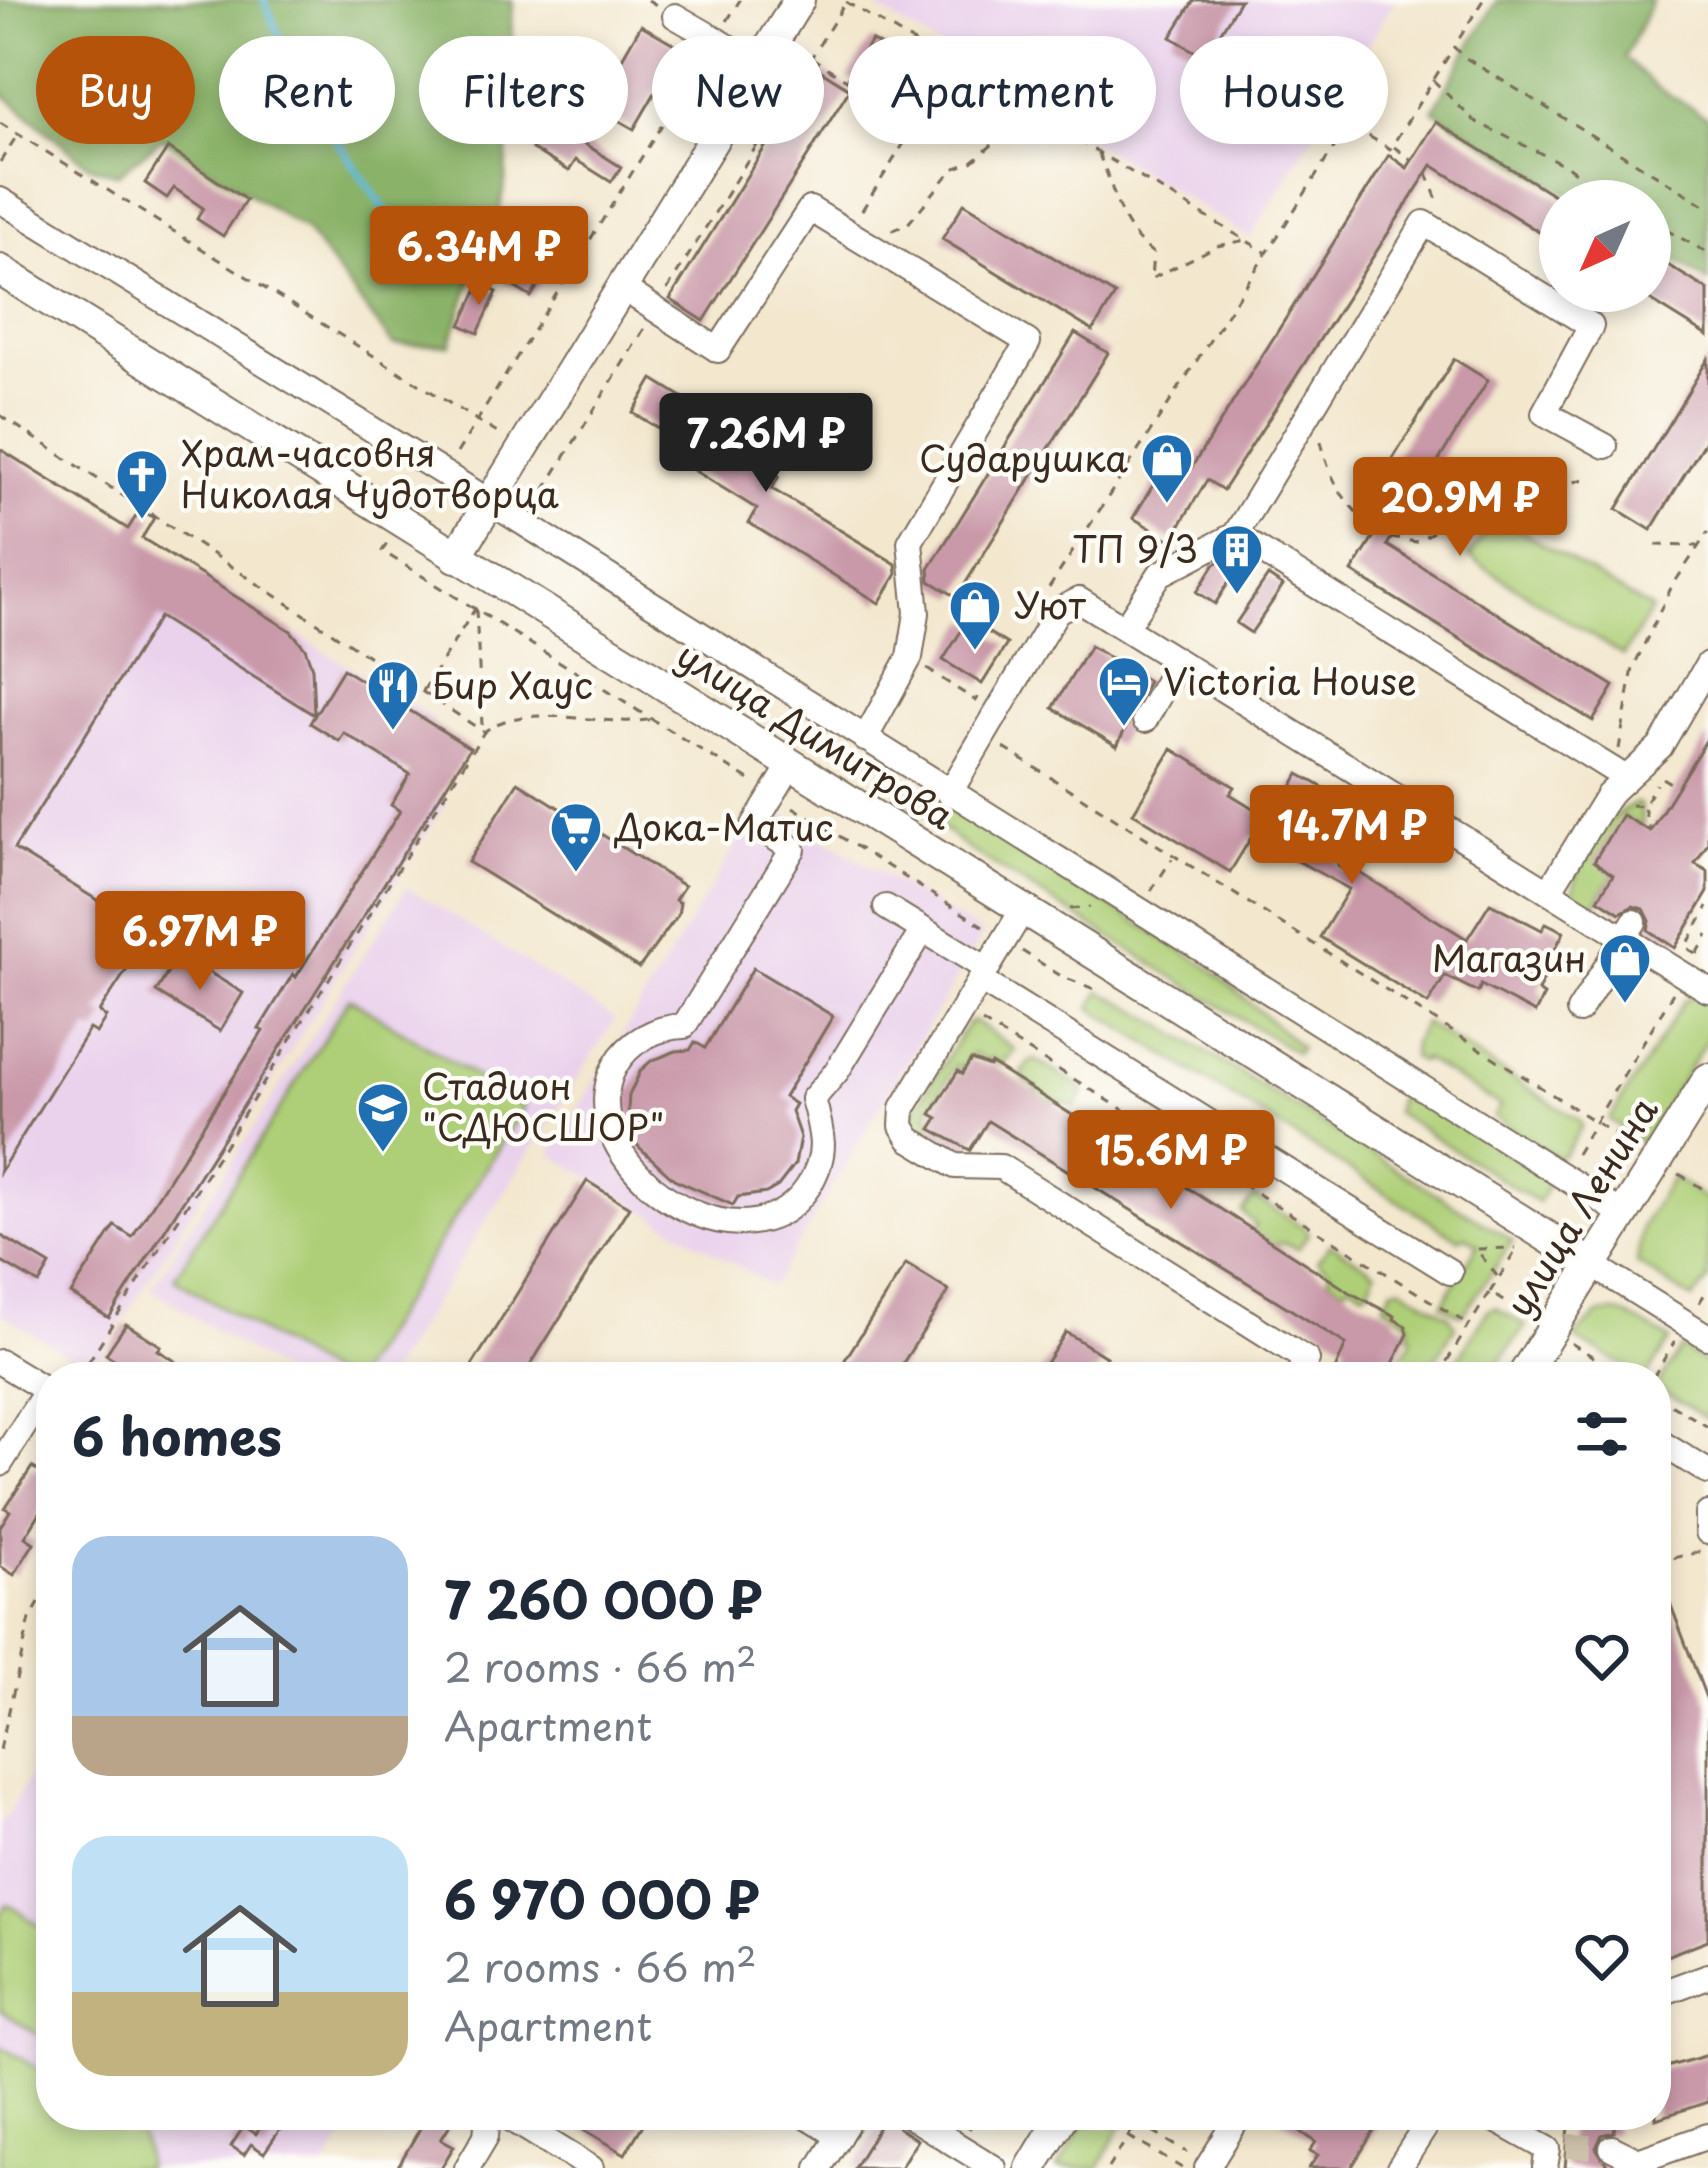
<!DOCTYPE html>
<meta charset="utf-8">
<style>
body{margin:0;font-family:"Playpen Sans",sans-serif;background:#f2f2f3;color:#1f2937;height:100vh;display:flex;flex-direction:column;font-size:45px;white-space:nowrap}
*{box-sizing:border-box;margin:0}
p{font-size:39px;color:#747a83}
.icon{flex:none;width:66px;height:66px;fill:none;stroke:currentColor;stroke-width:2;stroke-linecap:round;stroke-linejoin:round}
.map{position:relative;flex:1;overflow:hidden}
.sheet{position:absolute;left:36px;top:1362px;width:1635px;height:768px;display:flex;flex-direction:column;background:#fff;border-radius:48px;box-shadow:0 6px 18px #0003}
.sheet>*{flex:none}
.hud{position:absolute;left:36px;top:36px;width:1638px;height:108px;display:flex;gap:24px}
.needle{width:78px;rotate:225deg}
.controls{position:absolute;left:1539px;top:180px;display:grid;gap:24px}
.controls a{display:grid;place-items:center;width:132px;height:132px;border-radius:50%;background:#fff;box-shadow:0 6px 18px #0003;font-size:60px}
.price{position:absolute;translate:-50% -102px;padding:0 27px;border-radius:12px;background:#b45309;color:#fff;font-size:39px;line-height:78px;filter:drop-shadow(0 3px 6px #0008)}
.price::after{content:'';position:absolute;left:50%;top:72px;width:36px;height:27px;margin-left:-18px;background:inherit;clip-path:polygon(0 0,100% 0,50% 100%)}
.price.current{background:#222;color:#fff}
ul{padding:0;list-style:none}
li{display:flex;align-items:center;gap:36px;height:300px;padding:0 36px}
li span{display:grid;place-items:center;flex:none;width:336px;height:240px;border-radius:36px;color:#555}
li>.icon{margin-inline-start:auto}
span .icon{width:144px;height:144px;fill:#fffc;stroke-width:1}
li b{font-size:51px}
h2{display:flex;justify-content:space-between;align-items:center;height:144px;padding:0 36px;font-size:51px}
.pill{padding:0 42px;border-radius:54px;background:#fff;box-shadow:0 6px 18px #0003;font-size:42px;line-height:108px}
.pill.current{background:#b45309;color:#fff}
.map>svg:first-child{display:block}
</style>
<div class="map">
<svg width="1708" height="2168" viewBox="0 0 1708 2168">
<rect width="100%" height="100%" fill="#fdfcf7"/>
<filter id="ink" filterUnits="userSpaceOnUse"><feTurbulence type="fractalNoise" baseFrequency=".00833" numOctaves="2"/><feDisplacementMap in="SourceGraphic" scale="24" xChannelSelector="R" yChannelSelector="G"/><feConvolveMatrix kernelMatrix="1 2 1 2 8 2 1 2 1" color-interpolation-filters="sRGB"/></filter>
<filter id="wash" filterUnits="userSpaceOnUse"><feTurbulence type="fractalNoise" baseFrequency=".004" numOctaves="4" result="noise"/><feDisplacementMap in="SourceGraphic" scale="48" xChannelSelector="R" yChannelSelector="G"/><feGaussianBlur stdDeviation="2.7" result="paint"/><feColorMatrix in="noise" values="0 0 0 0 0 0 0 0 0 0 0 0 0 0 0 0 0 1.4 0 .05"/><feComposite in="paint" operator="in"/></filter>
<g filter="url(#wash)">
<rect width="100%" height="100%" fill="#f3e7ce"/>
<g fill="#ead1ec">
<polygon points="863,0 1395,0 1250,238"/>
<polygon points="0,449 435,720 402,774 446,801 92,1370 0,1313"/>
<polygon points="762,802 983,934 772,1287 551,1154"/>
<polygon points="407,887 615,1019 386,1377 288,1377 151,1289"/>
<polygon points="51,1741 51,2115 359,2115 325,2168 0,2168 0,1826"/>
</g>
<g fill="#aecf77" stroke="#747c4a" stroke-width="3">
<polygon points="1495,515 1651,610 1623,656 1469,557"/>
<polygon points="903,788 928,793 1209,967 1300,1047 1296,1053 965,847 899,793"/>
<path d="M1636 803 1640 805 1643 827 1622 816 1613 875 1592 909C1588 907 1578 901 1576 898 1566 884 1599 830 1611 819 1618 812 1627 808 1636 803Z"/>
<polygon points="1100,991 1136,1009 1513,1241 1465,1312 1460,1315 1442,1304 1478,1244 1465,1236 1459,1239 1091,1008"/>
<polygon points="1698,995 1708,1002 1708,1037 1643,1143 1609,1120 1685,999"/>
<polygon points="349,998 524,1107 355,1377 333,1377 174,1278"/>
<polygon points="974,1021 1015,1050 1002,1065 990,1058 987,1061 975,1054 969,1056 961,1069 955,1066 926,1114 933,1119 928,1129 966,1153 959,1157 914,1127 914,1112 968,1023"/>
<polygon points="1424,1023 1580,1121 1582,1126 1564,1155 1558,1157 1494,1117 1500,1106 1423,1059 1420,1062 1412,1057 1413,1041"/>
<polygon points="1036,1060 1080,1087 1084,1092 1076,1107 1059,1101 1047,1103 1034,1096 1038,1089 1024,1080 1022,1074 1030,1061"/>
<polygon points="1404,1094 1412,1094 1550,1180 1538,1203 1395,1112 1397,1099"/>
<polygon points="1672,1177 1708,1201 1708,1280 1692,1300 1637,1263 1642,1226"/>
<polygon points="1254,1197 1305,1228 1308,1234 1298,1249 1283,1243 1271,1245 1251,1232 1255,1225 1242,1212"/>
<polygon points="1331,1244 1376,1271 1369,1288 1364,1291 1351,1283 1343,1288 1328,1278 1331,1272 1317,1260"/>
<polygon points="1401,1286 1450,1316 1455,1327 1425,1377 1417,1377 1397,1364 1412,1341 1408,1320 1384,1305 1393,1288"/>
<polygon points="1495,1307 1526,1326 1488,1377 1447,1377 1488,1310"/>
<polygon points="1614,1313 1627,1315 1670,1340 1646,1377 1574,1338 1599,1314"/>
<polygon points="1681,1348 1708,1365 1708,1420 1656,1387"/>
<polygon points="7,1904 51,1933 51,2043 0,2010 0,1916"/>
<path d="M0 2046 51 2077V2115C93 2115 151 2106 145 2168H0Z"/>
<polygon points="1090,2115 1127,2115 1099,2168 1058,2168"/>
</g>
<g fill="#8ab268" stroke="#626e43" stroke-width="3">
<polygon points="0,0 513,0 506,177 488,272 473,276 450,344 393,345 305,230 162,138 118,174 89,166 0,91"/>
<polygon points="1497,0 1653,0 1624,58 1658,88 1708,117 1708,282 1650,243 1650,201 1579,201 1433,110"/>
</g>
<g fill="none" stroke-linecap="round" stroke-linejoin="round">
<polyline stroke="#61bbde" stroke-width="6" points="264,0 303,92 420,260"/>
</g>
<g id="blocks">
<g fill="#c998a9">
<polygon points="1194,0 1240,0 1205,58 1171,37"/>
<polygon points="641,25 681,48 634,129 604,112 585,144 621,167 611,182 576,160 569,171 532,149 577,71 605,88"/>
<polygon points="871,40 929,75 907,113 848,78"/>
<polygon points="815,67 850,89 704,321 670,299"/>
<polygon points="1436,122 1560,199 1560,245 1432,165 1223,490 1207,480 1171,540 1133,518 1163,469 1183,481 1389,155 1407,168"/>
<polygon points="168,148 246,200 223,236 197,219 203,208 174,188 167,198 145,183"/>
<polygon points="964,203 1115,295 1093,331 942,239"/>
<polygon points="531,247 554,260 531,297 494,275 510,248 524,257"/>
<polygon points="1650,254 1708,290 1708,336 1650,300"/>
<polygon points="480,284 497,292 478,333 461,325"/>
<polygon points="1075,333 1108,353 957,597 930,581 929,569"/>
<polygon points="1454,359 1488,380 1387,545 1614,686 1593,721 1352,572 1382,524 1361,511"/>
<polygon points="1708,359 1708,436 1651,530 1617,509"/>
<polygon points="653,379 721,421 712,435 779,476 772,489 896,564 897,574 879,603 749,523 757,509 692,469 701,454 633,413"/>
<polygon points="0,449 128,529 140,510 154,518 142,538 291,631 305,648 312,668 314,715 159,617 14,849 151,933 99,1012 106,1017 96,1033 89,1029 0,1172"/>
<polygon points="1234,554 1243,560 1215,604 1197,592 1215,564"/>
<polygon points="1268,576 1283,586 1251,633 1236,623"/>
<polygon points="968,620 1007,644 982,684 943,660"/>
<polygon points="1090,646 1148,681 1117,746 1053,708"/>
<polygon points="343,669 470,748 109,1318 71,1294 115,1226 132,1237 263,1031 259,1029 293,974 296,977 400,811 391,805 410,774 344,733 339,741 310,723"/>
<polygon points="1708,737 1708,843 1695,864 1708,871 1708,892 1675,948 1648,930 1650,921 1644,909 1633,906 1620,913 1598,899 1613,875 1594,861 1622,815 1650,831"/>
<polygon points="1172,749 1235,787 1230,794 1274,821 1299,774 1360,808 1337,849 1338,865 1345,871 1357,871 1467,939 1490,903 1542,930 1546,923 1564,932 1543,972 1546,974 1538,991 1544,995 1535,1013 1481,985 1478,992 1445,976 1428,1004 1320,937 1349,889 1252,836 1230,872 1133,813"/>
<polygon points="518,782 684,886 675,900 680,903 678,915 639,968 468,862"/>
<polygon points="179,954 243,993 220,1031 156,992"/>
<polygon points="753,968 833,1016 784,1097 795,1104 791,1111 800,1137 795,1164 778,1186 766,1193 738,1197 733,1205 674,1179 639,1147 634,1141 637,1135 628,1109 629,1095 641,1070 651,1061 676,1051 690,1050 695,1042 705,1048"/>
<polygon points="971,1060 989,1067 991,1064 1101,1133 1097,1140 1131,1161 1135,1154 1351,1293 1395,1316 1394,1319 1406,1326 1408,1334 1386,1377 1332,1377 1346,1344 988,1121 970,1150 931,1129 938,1118 931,1114 958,1071 962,1074"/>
<polygon points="587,1181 629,1207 523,1377 465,1377"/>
<polygon points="0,1235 50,1265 39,1284 0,1261"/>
<polygon points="906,1264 949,1291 894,1377 834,1377"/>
<polygon points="126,1324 161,1346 158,1350 200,1377 142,1377 106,1354"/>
<polygon points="1066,1332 1106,1357 1093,1377 1037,1377"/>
<polygon points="32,1467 51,1479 51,1495 25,1537 34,1543 14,1575 0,1566 0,1527 10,1511 5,1508"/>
<polygon points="1656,1566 1708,1703 1708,1940 1656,1960"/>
<polygon points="1708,2055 1708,2102 1656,2119 1656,2070"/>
<polygon points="269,2115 290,2115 264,2153 251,2144 244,2155 231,2146 244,2126 256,2134"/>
<polygon points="405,2115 456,2115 441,2139 454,2146 441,2168 397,2168 422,2125"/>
<polygon points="560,2115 630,2115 644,2123 625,2154"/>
<polygon points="886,2115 892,2115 898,2128 917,2140 900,2168 854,2168"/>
<polygon points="1276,2115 1384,2115 1351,2168 1309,2168 1318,2155 1310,2151 1316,2142"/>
<polygon points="1570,2115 1616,2115 1614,2132 1602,2135 1596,2148 1609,2168 1565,2168"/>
</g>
</g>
</g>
<g filter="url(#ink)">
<use href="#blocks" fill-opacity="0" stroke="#7b6c5c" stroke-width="3"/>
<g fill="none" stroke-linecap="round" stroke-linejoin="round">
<polyline stroke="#cec1ab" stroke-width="24" stroke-dasharray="24 12" stroke-linecap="butt" points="1567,2146 1612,2148"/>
<g stroke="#7b6c5c" stroke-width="28">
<g id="minor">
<polyline points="675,16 758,64"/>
<polyline points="0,200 490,502 1623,1214"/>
<polyline points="621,287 718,350 810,209 1028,342 910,542 917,613 910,657 865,739"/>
<polyline points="1605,446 1544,413 1591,326 1424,223 1235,535 1626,778"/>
<polyline points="1126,626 1160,574 1235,535"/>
<polyline points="1145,720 1178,662"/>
<path d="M790 766 754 825 793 849 684 1026C656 1027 629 1041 615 1066 606 1082 604 1102 608 1120 625 1197 754 1268 808 1187 816 1174 822 1159 822 1144 821 1129 817 1113 813 1099L837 1071 923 930"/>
<polyline points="949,794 1057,611 1079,600 1708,990"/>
<polyline points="1352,856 1388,793"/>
<polyline points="1549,891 1608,795 1660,747 1708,664"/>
<polyline points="886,907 987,969"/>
<polyline points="1022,911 903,1108 902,1126 910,1139 955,1166 1001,1167 1307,1360 1296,1377"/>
<polyline points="980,980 1450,1272"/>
<polyline points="1579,1011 1634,922"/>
<polyline points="1591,1264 1708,1337"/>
<polyline points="0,1362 51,1393"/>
<polyline points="1656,1440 1708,1472"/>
<polyline points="0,1464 47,1390"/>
<polyline points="1708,1514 1708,1532"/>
<polyline points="1656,1995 1708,1976"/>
<polyline points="505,2115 591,2168"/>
<polyline points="804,2115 839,2136"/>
<polyline points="908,2115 994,2168"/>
<polyline points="1487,2115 1548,2149 1545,2168"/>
<polyline points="1612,2148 1638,2161"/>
<polyline points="467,2168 486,2136 488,2115"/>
<polyline points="819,2168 852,2115"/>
<polyline points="1207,2168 1240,2115"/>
<polyline points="1399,2168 1433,2115"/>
<polyline points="1633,2168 1638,2161 1708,2136"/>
</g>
</g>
<g stroke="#7b6c5c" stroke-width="34">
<g id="major">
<polyline points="0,270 1591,1264"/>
<polyline points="456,557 799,0"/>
<polyline points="1522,1377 1708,1079"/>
<polyline points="1031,2168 1063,2115"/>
</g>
</g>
<g stroke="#7b6c5c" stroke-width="3" stroke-dasharray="9 9" stroke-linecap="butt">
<polyline points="648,0 658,6"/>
<polyline points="1483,0 1454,47 1461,55 1708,207"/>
<polyline points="846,2 1267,253 1349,124 1390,149 1454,47"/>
<polyline points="727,21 740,0"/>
<polyline points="812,58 916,124 859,215"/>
<polyline points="1433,80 1474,121 1567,166 1614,201"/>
<polyline points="0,123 499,434"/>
<polyline points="1394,147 1412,160"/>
<path d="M1098 153C1118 193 1115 225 1153 253L1151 279 1217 246 1246 240"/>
<polyline points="0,162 18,134"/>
<polyline points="1427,173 1438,203"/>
<polyline points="1650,221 1708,253"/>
<polyline points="892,230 907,225 953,169 972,162 998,140 1014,135 1037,117"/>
<polyline points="667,290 847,0"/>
<path d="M0 415 484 732C525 699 601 729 653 719"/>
<path d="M1321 441C1330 482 1348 512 1385 535"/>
<polyline points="457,453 703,59"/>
<polyline points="535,505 644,329"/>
<polyline points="1391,538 1416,542 1486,500 1528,497 1587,478"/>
<polyline points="387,544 382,551 754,783"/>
<polyline points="1656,545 1697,546"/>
<polyline points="1049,588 1266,254"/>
<polyline points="476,609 482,725"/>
<polyline points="927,669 976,701 981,692"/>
<polyline points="423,691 480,601"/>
<polyline points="1004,748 1635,1147"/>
<polyline points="1619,749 1633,668 1671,588 1708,532"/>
<polyline points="1662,778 1677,787"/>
<polyline points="1631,805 1643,806 1656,784"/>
<polyline points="793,807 983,926"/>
<polyline points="1644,808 1650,831"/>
<polyline points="1151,891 1172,859"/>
<polyline points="1070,909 1090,907"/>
<polyline points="1022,951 1061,976 1094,989"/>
<polyline points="1696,954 1686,947 1708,907"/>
<polyline points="1697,954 1708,935"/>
<polyline points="982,1022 1469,1325"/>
<polyline points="1576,1154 1673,993"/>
<polyline points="1679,1174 1708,1192"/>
<polyline points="1497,1276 1476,1249 1515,1248"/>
<polyline points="1490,1292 1517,1249"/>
<polyline points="1699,1303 1708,1289"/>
<polyline points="1571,1343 1626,1377"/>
<polyline points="79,1377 484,732"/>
<polyline points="1437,1377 1490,1292 1528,1316"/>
<polyline points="1598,1377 1605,1367"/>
<polyline points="1653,1377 1675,1341"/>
<polyline points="1656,1395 1708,1427"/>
<polyline points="51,1514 51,1537"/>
<polyline points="1656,1562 1700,1552"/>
<polyline points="0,1750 30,1619 51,1582"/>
<polyline points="1137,2123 1187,2152"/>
<polyline points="969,2129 977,2115"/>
<polyline points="1128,2136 1182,2168"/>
<polyline points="1108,2168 1142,2115"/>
</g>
<use href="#minor" stroke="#fff" stroke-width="24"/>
<use href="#major" stroke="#fff" stroke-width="30"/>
</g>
</g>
<defs>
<g id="shop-pin" transform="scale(2.7)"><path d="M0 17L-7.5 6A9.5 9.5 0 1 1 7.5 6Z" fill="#1f6fb2" stroke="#fdfcf7"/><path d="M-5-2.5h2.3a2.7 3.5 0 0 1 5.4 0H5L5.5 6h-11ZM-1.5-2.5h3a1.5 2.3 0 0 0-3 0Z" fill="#fff"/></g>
<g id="church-pin" transform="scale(2.7)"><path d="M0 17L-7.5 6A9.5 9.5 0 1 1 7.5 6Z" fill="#1f6fb2" stroke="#fdfcf7"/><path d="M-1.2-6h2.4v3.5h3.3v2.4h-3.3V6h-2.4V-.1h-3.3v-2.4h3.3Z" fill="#fff"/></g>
<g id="building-pin" transform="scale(2.7)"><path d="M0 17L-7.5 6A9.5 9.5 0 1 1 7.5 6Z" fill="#1f6fb2" stroke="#fdfcf7"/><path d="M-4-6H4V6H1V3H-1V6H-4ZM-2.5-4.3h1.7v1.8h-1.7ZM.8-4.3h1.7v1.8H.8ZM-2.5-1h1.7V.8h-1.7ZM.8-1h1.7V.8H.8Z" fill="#fff"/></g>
<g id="hotel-pin" transform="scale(2.7)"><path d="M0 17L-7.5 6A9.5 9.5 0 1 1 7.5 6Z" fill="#1f6fb2" stroke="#fdfcf7"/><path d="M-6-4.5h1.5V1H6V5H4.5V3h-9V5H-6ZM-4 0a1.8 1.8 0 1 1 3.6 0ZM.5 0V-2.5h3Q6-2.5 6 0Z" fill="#fff"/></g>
<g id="restaurant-pin" transform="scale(2.7)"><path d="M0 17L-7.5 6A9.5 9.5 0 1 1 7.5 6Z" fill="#1f6fb2" stroke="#fdfcf7"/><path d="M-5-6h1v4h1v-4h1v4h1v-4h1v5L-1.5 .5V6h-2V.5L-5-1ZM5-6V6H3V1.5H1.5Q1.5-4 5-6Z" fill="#fff"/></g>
<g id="supermarket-pin" transform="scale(2.7)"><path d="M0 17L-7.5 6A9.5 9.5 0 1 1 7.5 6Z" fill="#1f6fb2" stroke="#fdfcf7"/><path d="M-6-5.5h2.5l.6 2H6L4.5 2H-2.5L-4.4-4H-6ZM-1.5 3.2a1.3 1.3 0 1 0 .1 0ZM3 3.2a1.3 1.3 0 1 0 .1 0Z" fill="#fff"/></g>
<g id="school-pin" transform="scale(2.7)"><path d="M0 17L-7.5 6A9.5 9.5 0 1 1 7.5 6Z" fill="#1f6fb2" stroke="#fdfcf7"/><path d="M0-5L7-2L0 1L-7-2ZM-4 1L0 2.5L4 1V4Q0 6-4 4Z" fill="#fff"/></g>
</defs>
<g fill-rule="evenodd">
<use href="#shop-pin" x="1167" y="459"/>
<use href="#church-pin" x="142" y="475"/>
<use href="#building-pin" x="1237" y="550"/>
<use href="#shop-pin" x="975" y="606"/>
<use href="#hotel-pin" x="1124" y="682"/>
<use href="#restaurant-pin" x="393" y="686"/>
<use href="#supermarket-pin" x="576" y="828"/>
<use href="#shop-pin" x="1625" y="959"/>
<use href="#school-pin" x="383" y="1108"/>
</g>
<g text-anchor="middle" stroke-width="9" stroke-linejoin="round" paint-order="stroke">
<g font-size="36" fill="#3b2a1e" stroke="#fdfcf7" text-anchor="start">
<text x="181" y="467">Храм-часовня<tspan x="181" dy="41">Николая Чудотворца</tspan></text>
<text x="1128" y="472" text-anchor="end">Сударушка</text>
<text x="1198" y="563" text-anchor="end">ТП 9/3</text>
<text x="1014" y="619">Уют</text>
<text x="1163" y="695">Victoria House</text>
<text x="432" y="699">Бир Хаус</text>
<text x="615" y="841">Дока-Матис</text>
<text x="1586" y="972" text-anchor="end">Магазин</text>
<text x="422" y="1100">Стадион<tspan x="422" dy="41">"СДЮСШОР"</tspan></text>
</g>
<g font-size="36" fill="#3b2a1e" stroke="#fdfcf7">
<text transform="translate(815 736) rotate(32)" y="13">улица Димитрова</text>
<text transform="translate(1582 1207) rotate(-58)" y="13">улица Ленина</text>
</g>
</g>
</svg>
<div class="controls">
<a><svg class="needle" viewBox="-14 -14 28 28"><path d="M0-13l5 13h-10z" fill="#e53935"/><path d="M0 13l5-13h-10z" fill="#747a83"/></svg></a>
</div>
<b class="price" style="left:479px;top:308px">6.34M ₽</b>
<b class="price current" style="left:766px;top:495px">7.26M ₽</b>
<b class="price" style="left:1460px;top:559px">20.9M ₽</b>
<b class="price" style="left:1352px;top:887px">14.7M ₽</b>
<b class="price" style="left:200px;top:993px">6.97M ₽</b>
<b class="price" style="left:1171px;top:1212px">15.6M ₽</b>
<div class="hud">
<a class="pill current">Buy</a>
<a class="pill">Rent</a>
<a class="pill">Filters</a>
<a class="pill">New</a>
<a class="pill">Apartment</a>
<a class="pill">House</a>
</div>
<section class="sheet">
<h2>6 homes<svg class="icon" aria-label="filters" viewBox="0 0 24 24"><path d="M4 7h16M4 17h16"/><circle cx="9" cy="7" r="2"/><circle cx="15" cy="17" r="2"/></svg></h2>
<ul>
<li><span style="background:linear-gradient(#a9c7e8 75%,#b9a48a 0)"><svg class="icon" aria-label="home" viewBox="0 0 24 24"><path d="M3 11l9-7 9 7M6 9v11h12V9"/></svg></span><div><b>7 260 000 ₽</b><p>2 rooms · 66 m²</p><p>Apartment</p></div><svg class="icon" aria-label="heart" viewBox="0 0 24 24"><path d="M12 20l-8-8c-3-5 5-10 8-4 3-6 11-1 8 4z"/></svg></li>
<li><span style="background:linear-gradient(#bfe0f5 65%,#c2b280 0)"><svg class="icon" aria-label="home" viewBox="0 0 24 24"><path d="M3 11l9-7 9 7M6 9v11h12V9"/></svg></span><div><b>6 970 000 ₽</b><p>2 rooms · 66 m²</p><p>Apartment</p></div><svg class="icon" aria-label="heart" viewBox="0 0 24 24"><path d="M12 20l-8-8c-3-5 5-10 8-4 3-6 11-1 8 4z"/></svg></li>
</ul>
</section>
</div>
